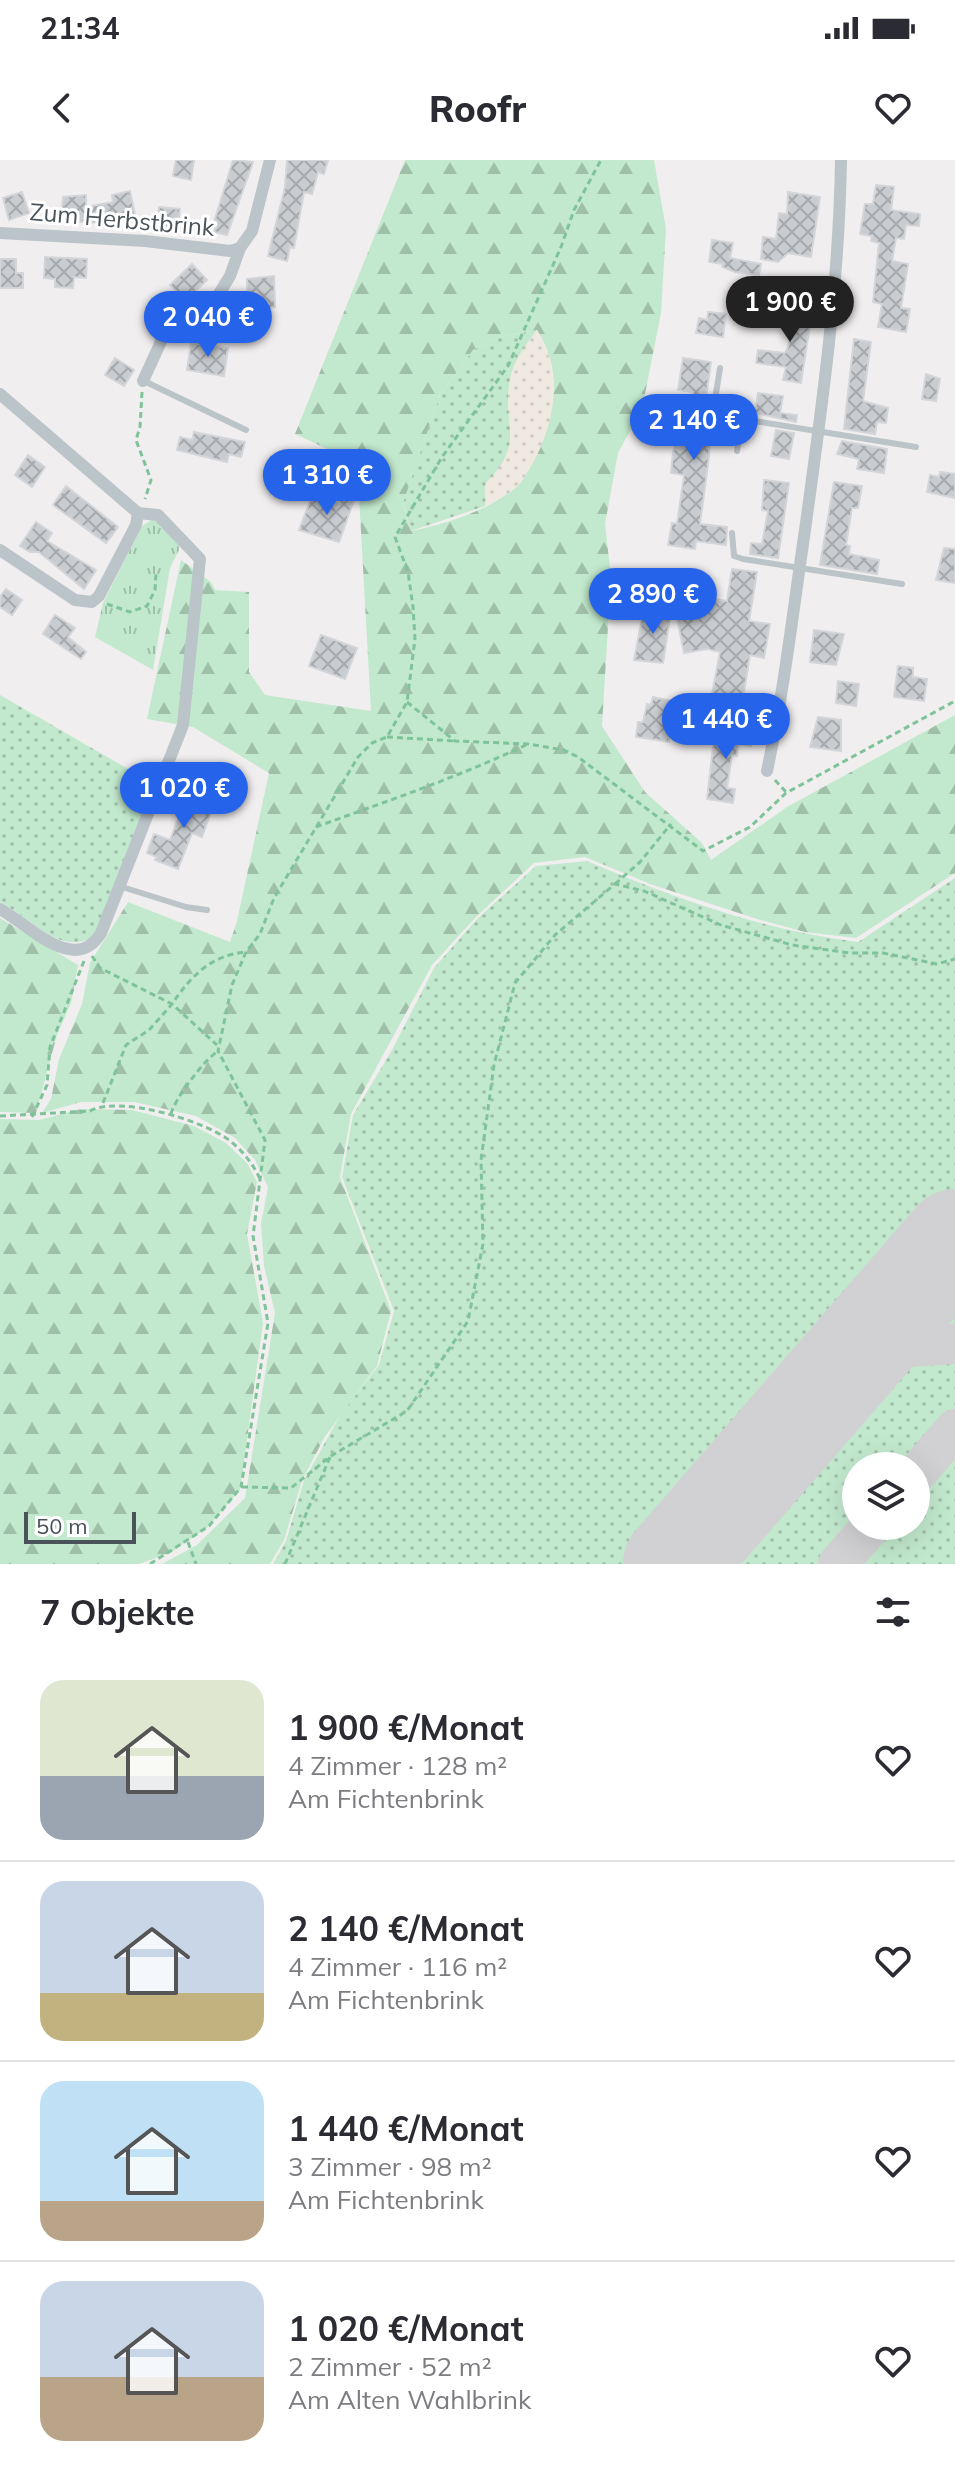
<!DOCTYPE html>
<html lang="de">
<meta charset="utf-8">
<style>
body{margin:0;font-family:Mulish,sans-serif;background:#f7f7f7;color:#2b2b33;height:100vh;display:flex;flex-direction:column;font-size:30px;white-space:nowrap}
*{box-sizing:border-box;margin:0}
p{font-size:26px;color:#7c7c81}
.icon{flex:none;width:44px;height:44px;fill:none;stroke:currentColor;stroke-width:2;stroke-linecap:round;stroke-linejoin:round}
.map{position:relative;height:1404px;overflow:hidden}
.details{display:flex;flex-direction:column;background:#fff;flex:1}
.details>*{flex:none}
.buttons{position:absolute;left:842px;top:1292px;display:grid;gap:16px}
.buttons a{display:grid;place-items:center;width:88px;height:88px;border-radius:50%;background:#fff;box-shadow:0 8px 32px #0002;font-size:40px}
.scale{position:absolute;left:24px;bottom:20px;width:112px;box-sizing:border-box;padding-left:8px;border:4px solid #495359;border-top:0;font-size:22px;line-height:28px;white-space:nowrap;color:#495359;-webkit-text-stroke:6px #fff;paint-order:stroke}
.price{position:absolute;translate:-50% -68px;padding:0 18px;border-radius:28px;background:#2563eb;color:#fff;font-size:26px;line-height:52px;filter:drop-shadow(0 2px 4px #0008)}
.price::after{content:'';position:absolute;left:50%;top:48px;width:24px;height:18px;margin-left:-12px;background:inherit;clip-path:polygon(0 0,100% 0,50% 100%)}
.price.selected{background:#222;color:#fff}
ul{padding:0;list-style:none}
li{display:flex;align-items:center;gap:24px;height:200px;padding:0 40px}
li+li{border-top:2px solid #e1e1e2}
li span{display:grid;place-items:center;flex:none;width:224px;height:160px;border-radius:24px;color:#555}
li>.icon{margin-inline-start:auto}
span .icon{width:96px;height:96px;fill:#fffc;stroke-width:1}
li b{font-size:34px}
h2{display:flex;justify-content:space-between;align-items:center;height:96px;padding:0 40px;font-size:34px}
.status{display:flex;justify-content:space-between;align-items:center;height:56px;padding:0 40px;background:#fff;direction:ltr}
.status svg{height:22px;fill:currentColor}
header{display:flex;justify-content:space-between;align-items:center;height:104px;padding:0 40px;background:#fff;font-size:36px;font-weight:800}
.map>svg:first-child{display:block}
</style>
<div class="status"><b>21:34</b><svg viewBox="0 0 49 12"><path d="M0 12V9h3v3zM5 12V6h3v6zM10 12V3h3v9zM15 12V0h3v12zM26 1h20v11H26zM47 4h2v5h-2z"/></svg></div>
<header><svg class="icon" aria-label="back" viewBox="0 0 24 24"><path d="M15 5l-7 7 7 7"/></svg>Roofr<svg class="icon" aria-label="heart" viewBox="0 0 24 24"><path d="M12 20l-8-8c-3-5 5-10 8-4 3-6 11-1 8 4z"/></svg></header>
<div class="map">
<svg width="955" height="1404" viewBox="0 0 955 1404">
<defs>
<pattern id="grass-dots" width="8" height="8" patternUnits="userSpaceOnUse" patternTransform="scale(2)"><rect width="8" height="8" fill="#c2e9cd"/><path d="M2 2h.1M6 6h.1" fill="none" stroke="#a0bfa9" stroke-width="1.8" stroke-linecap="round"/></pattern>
<pattern id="forest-firs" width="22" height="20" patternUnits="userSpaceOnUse" patternTransform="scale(2)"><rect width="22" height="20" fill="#c2e9cd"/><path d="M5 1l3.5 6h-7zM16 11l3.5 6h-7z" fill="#a0bfa9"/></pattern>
<pattern id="sand-dots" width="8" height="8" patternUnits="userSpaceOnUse" patternTransform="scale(2)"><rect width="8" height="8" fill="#f0e9e1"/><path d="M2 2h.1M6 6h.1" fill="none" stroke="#cfcac3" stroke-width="1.8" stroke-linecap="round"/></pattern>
<pattern id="park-tufts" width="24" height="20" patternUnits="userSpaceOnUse" patternTransform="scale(2)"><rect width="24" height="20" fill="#c2e9cd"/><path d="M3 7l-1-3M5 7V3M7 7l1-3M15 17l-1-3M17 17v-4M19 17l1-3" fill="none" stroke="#a0bfa9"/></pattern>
<pattern id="building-cross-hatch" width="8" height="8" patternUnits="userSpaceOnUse" patternTransform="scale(2)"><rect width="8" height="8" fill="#c9ccd0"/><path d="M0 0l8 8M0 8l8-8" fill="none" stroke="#a5a8ac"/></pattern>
</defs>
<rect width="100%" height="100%" fill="#f1eeef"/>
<g fill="url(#grass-dots)" fill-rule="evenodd">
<path d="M537 170C526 185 513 201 510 220 502 269 527 282 485 324V346L411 371 403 342 440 235 473 190 499 177Z"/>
<path d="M0 535 154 624 95 776C61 798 30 757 0 742Z"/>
<path d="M587 701C674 738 765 771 858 782L955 718V1404H273L286 1381 304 1320 341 1254 379 1205 394 1151 342 1017 353 955 392 890 434 808 477 759 536 706ZM856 1306H916V1366H856Z"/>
</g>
<g fill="url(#forest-firs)" fill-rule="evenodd">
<path d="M405 0H654L666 69 661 153 642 249 618 293 605 364 611 417 602 566 645 632 702 683 711 700 787 647 955 555V713L856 778 805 772 757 759 650 724 585 697 534 703 476 757 432 805 351 954 340 1017 391 1151 377 1206 324 1278 302 1321 284 1380 270 1404H162L197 1385 245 1338 275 1153 264 1106 261 1064 268 1027 255 1000 235 978 196 956 134 942H81L42 953 51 939 59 899 82 844 90 803 128 742 230 782 237 761 269 613 193 567 147 559 181 400 211 422 215 430 249 432V512L265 535 371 551 359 336 342 317 340 295 295 274ZM537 170C563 212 556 250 536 293 531 303 526 318 518 325 491 350 446 364 411 371L403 343 440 235 473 190 499 177Z"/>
<polygon points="0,758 78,805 71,843 57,875 36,953 0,952"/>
<polygon points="81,949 132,950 194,966 226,983 247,1003 257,1022 247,1074 263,1163 240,1330 208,1367 170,1393 139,1404 0,1404 0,959 39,960"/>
</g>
<path fill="url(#sand-dots)" d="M537 170C567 218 553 277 521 322 514 332 496 340 485 346V324C527 282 502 269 510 220 513 201 526 185 537 170Z"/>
<polygon fill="url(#park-tufts)" points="153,359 178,380 179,390 170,408 153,510 95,477 103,443 142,366"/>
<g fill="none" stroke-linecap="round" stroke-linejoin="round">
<g stroke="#d1d1d4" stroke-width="40">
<path d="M837 1216C876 1184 906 1188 955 1184"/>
<polyline points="916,1314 955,1269"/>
<polyline points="838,1404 871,1366"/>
</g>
<polyline stroke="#d1d1d4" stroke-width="102" points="674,1404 955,1080"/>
</g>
<g fill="url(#building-cross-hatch)" stroke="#d3d5d9" stroke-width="2">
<polygon points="176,0 194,0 191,20 173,16"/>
<polygon points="233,0 253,2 227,75 214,72 217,63 214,62"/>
<polygon points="287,0 328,0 324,14 318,12 312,34 304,32 294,88 290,87 287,101 268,96 285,27"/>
<polygon points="876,25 894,27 891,50 920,54 919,66 906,65 904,79 896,78 892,101 908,104 901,148 910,149 906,172 878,167 882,144 873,142 879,83 871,81 872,76 860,74 865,44 873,44"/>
<polygon points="130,31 136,59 104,63 61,61 63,37 86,35 86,47 113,42 112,35"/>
<polygon points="22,32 29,53 9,60 3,38"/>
<polygon points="788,32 820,37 811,97 788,93 778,102 761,99 763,77 776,79 779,53 787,54"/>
<polygon points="159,47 180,49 178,70 157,68"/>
<polygon points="712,80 733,83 730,98 761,104 759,115 735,112 722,107 723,104 709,102"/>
<polygon points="45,97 87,99 86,118 74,117 73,128 55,127 55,119 44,118"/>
<polygon points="0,99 16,99 16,113 23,113 23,128 0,128"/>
<polygon points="192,104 207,120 185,141 170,125"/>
<polygon points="274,116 275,147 269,148 270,164 236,165 236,144 247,144 247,119"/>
<polygon points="775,146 812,152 801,223 783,220 786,207 756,203 758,190 785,193 788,187 791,165 772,162"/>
<polygon points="708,152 726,154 723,177 696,173 699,158 707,160"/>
<polygon points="854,179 871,182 863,241 888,248 886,263 877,262 875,274 844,269"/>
<polygon points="191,183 228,188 224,216 187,210"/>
<polygon points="115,198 134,210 124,226 105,215"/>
<polygon points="683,198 711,202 703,260 711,261 709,297 700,364 727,367 726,385 696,381 695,389 668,385 672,363 677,364 684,315 671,313 673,292 681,264 689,258 693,232 678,230"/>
<polygon points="926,214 940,219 936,241 922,239"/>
<polygon points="758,233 783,236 780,253 797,255 796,262 755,253"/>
<polygon points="776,270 794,273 789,299 771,296"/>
<polygon points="194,272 245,282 241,297 229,294 227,302 177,290 180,277 192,280"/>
<polygon points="842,281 887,289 884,313 857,309 859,299 837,294"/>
<polygon points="28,295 45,307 32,327 15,315"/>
<polygon points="940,312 955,314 955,338 927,332 930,315 939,317"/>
<polygon points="764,320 789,323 778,398 750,394 751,383 762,384 768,351 762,350"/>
<polygon points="834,322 862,326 858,348 852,348 846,385 850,386 849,394 879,400 877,414 820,405"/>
<polygon points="66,326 118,367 106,383 53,345"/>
<polygon points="313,333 339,343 342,335 354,340 339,382 299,370"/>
<polygon points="36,362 52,373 47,381 96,410 84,429 39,392 30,392 20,386"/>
<polygon points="944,388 955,389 955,423 936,420"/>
<polygon points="732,409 757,412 749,461 770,464 764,498 750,495 743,538 712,534 720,492 707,489 684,493 676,453 703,456 706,438 727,441"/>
<polygon points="6,429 22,440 12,455 0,447 0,437"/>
<polygon points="644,448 671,452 663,503 634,500"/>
<polygon points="55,455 75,468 68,477 86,492 81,499 43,474"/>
<polygon points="814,470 844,474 836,505 810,502"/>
<polygon points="321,475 357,488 345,519 309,506"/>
<polygon points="898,506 913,508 913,517 927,519 924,541 894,537"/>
<polygon points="838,521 859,524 856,546 836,543"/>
<polygon points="653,537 672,541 669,582 636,577 638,562 643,562 647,544 651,545"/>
<polygon points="818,557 841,560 841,591 810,587"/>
<polygon points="723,565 754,569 751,586 738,584 737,596 732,595 727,628 735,629 733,643 707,639 714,579 720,580"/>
<polygon points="198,629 217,636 202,677 192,673 178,709 155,700 157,697 147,693 154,674 170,680 184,643 192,646"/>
</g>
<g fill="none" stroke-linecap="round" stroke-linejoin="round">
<g stroke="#7ec399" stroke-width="3" stroke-dasharray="6 4" stroke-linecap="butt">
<polyline points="142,232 140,267 136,280 151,320 145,339"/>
<polyline points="107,444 130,452 147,446 155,430 156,414"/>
<polyline points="407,542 455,581 528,584 564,590 578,597 703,691 750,667 786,633 955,541"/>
<polyline points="387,577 455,581"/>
<polyline points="775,620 786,632"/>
<path d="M316 667C387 641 459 617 528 584"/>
<polyline points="615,724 640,702 671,664"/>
<path d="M92 796 100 808 172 844C191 816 211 795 246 792"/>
<polyline points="103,943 126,885 149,870 172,844 217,885"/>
<path d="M171 954C174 940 204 900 218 891"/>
<path d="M0 956 90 951C119 935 202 960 229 980 242 990 254 1005 260 1019"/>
<polyline points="32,957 47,925 50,887 84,801"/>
<polyline points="242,1327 291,1328 331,1296 407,1251 468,1161 483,1084 481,1000 494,905 515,823 555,775 615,724 644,731 721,765 792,785 850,793 883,793 937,804 955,799"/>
<polyline points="188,1382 196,1404"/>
<polyline points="150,1404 209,1366 241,1327 268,1163 253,1076 265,980 218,891 232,825 246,792 260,774 274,738 358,597 372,583 387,577 407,542 415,479 413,447 408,412 395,377 442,297 508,206 561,87 574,50 601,0"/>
<polyline points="285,1404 330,1297"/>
</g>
<g stroke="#bbc4c9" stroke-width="6">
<polyline points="720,208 714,246 719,253 742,259"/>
<polyline points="144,221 246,270"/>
<polyline points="737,291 742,259 916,287"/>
<polyline points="732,373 734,396 743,399 902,424"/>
<polyline points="119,726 186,747 207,750"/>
</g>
<g stroke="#bbc4c9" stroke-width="12">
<polyline points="0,73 145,81 230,91 240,88"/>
<polyline points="143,221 164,175 182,159 209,150 230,116 240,88 252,71 270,0"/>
<polyline points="0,234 138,353 136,365 99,436 92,442 75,440 0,390"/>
<path d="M767 611C784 531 793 451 805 370 822 247 839 125 841 0"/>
<path d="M0 749C29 765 75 816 101 773L183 565 200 399 158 355 138 353"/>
</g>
</g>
<g text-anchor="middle" stroke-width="6" stroke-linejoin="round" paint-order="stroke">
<g font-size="24" fill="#495359" stroke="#fff">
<text transform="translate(122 60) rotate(5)" y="8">Zum Herbstbrink</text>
</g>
</g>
</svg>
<div class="buttons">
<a><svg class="icon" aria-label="layers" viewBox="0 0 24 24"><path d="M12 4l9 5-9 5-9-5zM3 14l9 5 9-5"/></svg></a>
</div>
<div class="scale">50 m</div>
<b class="price selected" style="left:790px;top:184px">1 900 €</b>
<b class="price" style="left:208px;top:199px">2 040 €</b>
<b class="price" style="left:694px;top:302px">2 140 €</b>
<b class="price" style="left:327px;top:357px">1 310 €</b>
<b class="price" style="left:653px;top:476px">2 890 €</b>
<b class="price" style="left:726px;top:601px">1 440 €</b>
<b class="price" style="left:184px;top:670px">1 020 €</b>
</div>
<section class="details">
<h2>7 Objekte<svg class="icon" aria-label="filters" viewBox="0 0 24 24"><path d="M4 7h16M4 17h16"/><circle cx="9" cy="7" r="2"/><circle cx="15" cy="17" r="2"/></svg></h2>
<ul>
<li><span style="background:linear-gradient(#dfe7d0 60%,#9aa5b1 0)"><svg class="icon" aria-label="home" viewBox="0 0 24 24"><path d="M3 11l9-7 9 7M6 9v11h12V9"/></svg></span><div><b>1 900 €/Monat</b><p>4 Zimmer · 128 m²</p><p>Am Fichtenbrink</p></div><svg class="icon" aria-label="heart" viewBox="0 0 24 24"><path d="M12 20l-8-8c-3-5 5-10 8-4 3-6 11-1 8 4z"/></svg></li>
<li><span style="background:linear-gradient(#c9d6e8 70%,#c2b280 0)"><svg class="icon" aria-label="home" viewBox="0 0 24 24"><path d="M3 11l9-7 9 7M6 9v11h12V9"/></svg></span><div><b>2 140 €/Monat</b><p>4 Zimmer · 116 m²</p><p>Am Fichtenbrink</p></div><svg class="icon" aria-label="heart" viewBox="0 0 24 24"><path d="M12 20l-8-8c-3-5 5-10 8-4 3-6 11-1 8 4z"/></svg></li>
<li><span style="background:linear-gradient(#bfe0f5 75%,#b9a48a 0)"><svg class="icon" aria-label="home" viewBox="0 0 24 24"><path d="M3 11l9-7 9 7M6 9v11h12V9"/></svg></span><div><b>1 440 €/Monat</b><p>3 Zimmer · 98 m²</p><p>Am Fichtenbrink</p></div><svg class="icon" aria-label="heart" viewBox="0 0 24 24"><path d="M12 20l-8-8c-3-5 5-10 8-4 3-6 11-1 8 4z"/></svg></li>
<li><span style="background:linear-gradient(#c9d6e8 60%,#b9a48a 0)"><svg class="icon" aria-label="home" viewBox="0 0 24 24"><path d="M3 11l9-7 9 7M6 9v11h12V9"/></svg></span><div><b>1 020 €/Monat</b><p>2 Zimmer · 52 m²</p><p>Am Alten Wahlbrink</p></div><svg class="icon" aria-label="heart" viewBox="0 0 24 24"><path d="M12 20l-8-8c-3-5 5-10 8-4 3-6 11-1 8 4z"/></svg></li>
</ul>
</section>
